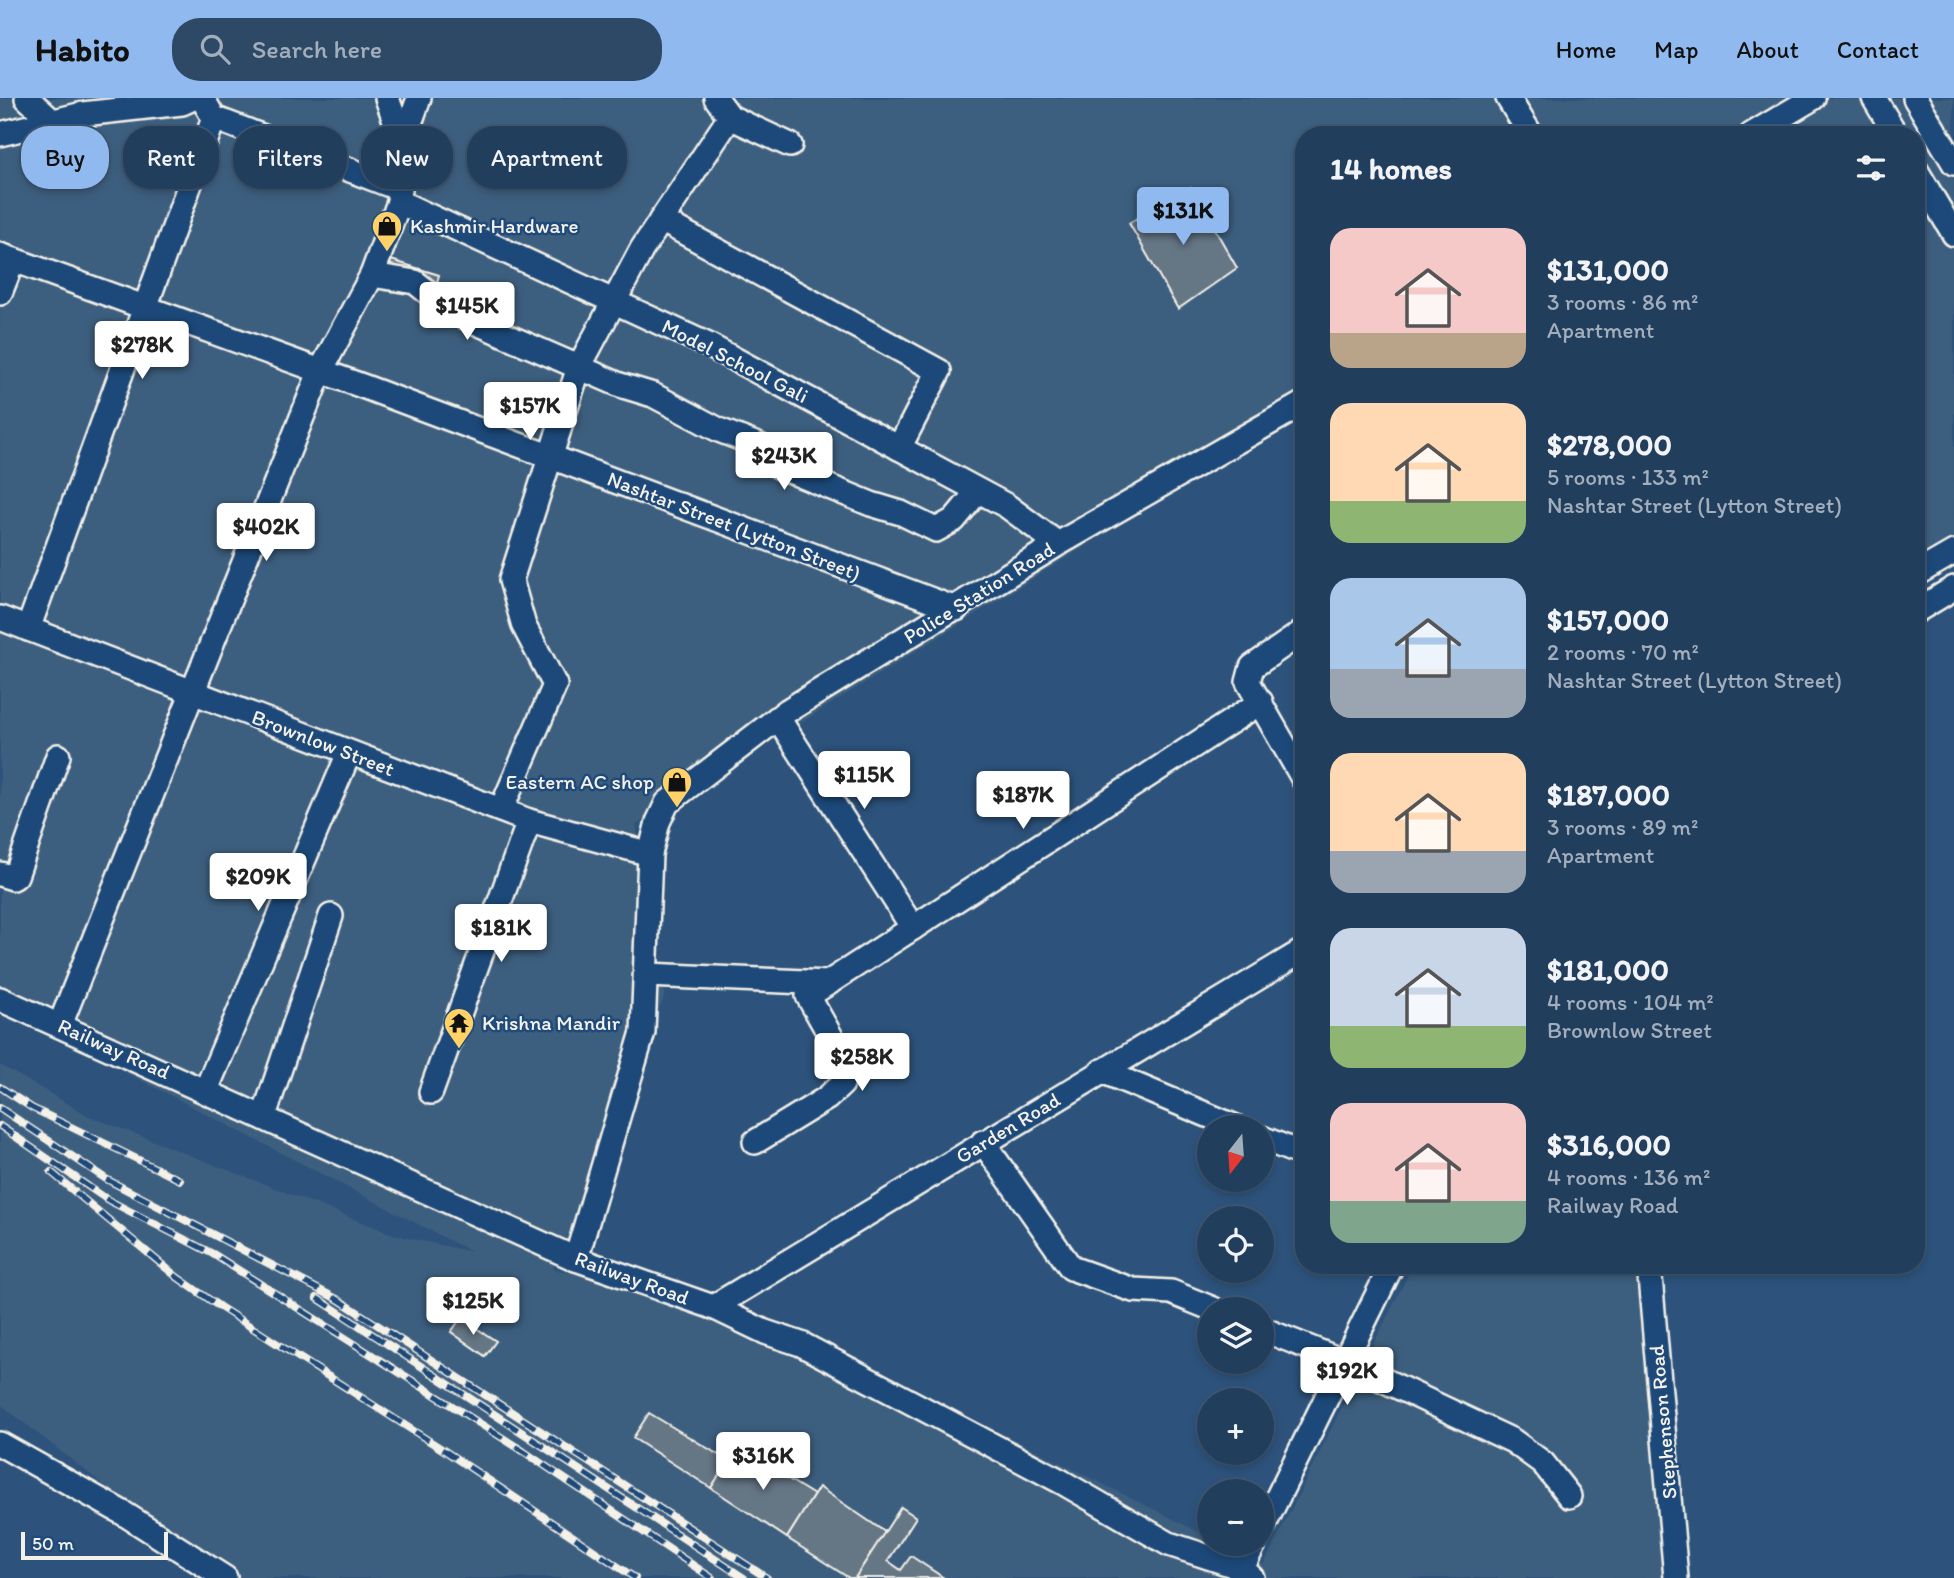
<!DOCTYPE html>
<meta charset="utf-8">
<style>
body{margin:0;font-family:Itim,sans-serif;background:#2e4966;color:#f1f3f6;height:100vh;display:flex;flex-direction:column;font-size:26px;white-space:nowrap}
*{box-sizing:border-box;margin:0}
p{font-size:23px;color:#a2aebc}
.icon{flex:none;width:38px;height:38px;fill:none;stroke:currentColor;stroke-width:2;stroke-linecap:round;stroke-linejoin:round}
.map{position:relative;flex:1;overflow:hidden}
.panel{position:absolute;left:1295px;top:28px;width:630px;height:1148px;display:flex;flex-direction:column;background:#223e5d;border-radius:28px;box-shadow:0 4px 10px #0003,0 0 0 2px #3f5772}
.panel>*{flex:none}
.hud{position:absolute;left:21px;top:28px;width:665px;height:63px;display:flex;gap:14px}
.needle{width:46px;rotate:197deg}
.fabs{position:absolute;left:1197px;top:1017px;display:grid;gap:14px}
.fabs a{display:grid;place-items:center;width:77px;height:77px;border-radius:50%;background:#223e5d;box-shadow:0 4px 10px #0003,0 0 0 2px #3f5772;font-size:35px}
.scale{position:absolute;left:21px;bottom:18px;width:147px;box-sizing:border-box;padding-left:7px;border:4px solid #f4f1e8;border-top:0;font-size:19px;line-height:24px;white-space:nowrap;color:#f4f1e8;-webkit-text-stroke:5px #1f4a7a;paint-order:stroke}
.price{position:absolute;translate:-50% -60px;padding:0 16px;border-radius:7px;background:#fff;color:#222;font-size:23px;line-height:46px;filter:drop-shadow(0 2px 4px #0008)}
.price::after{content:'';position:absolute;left:50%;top:42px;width:21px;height:16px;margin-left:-10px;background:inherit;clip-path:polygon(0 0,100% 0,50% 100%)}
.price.active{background:#90b9f0;color:#111}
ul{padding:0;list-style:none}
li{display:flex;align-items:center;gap:21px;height:175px;padding:0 35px}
li span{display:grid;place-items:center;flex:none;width:196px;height:140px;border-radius:21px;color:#555}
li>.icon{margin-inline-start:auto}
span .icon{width:84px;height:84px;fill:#fffc;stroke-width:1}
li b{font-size:30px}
h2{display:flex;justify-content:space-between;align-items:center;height:84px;padding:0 35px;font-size:30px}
.chip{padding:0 24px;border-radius:28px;background:#223e5d;box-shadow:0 4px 10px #0003,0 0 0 2px #3f5772;font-size:24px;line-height:63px}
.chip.active{background:#90b9f0;color:#111}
header{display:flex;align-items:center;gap:42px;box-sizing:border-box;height:98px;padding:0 35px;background:#90b9f0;color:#111}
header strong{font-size:33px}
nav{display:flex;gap:38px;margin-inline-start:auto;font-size:24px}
.search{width:490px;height:63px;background:#2e4966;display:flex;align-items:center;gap:18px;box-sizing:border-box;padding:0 24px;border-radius:28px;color:#a2aebc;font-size:26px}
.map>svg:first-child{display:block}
</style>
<header>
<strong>Habito</strong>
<div class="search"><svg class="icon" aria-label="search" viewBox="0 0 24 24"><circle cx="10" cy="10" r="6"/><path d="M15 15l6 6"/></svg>Search here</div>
<nav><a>Home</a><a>Map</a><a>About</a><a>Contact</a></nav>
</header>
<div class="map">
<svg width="1954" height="1480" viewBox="0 0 1954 1480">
<rect width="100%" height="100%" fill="#2d537c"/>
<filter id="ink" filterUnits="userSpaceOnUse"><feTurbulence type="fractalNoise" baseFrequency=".0143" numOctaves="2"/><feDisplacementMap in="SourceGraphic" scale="14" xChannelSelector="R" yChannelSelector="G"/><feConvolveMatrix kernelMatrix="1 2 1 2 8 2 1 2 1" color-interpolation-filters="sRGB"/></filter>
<g filter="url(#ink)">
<polygon fill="#3e5e7f" points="0,0 1954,0 1954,443 1916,465 1916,37 1304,37 1304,312 636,727 665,897 553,1171 766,1218 1209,1439 1209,1446 1222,1446 1264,1466 1413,1167 1647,1167 1683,1480 223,1480 0,1306 0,967 89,1018 395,1137 472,1154 0,909"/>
<g fill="#657685" stroke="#f4f1e8" stroke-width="2">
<polygon points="1191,89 1237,170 1178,211 1129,125"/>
<polygon points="391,162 439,177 436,188 389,176"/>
<polygon points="461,1220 496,1243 485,1258 451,1234"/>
<polygon points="649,1315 729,1363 711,1390 633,1340"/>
<polygon points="737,1349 814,1397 787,1440 711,1390"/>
<polygon points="819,1389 885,1434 855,1480 849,1480 787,1440"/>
<polygon points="901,1409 916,1419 888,1463 901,1472 911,1458 944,1480 855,1480"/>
</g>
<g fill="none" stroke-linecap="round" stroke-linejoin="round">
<g stroke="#f4f1e8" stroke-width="28">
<g id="minor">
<polyline points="27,0 52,23"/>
<polyline points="202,0 214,20 400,91"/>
<polyline points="716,0 730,19 790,47"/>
<polyline points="1508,0 1531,37"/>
<polyline points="1874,0 1896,37"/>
<polyline points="1915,0 1954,65"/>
<polyline points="0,36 83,16 182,5 193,0"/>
<polyline points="1751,37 1813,0"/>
<polyline points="403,45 419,0"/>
<polyline points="1916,72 1954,136"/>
<polyline points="399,104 708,247 1007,408 1058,446"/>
<polyline points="661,122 939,273 899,350"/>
<polyline points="0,157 365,289 956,511"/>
<polyline points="372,177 415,184 448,210 477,225 620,287 653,297 719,332 760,348 778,368 871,406 901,415 936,432 954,422 978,393"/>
<polyline points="0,195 13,162"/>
<polyline points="1916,476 1954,454"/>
<polyline points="1916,513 1954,490"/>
<polyline points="0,520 529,723 650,756"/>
<polyline points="28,531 214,20"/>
<polyline points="1304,533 1252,569 1248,584 1304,682"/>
<polyline points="778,620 913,830"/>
<polyline points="501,712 555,587 524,528 511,482 579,269 642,151 730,19"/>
<polyline points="0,776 13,780 16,778 58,658"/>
<polyline points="647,877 829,885"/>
<polyline points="0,901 576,1161 713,1209 765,1234 801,1246 1062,1384 1169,1446 1242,1470 1252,1480"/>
<polyline points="60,927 320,274 372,177 399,104 403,45 387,0"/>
<polyline points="1102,973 1236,1029"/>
<polyline points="206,992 349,655"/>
<polyline points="431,994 529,723"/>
<polyline points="264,1018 331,818"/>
<polyline points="1262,1040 1304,1057"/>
<polyline points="755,1044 827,1000 842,986 848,969 808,898 1261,604"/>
<polyline points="983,1044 1071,1170 1133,1192 1171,1194 1213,1211"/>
<polyline points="576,1161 643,934 650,756 658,724 667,705 787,613 1058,446 1304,305"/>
<polyline points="1649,1167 1676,1480"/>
<polyline points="713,1209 1304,852"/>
<polyline points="1262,1231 1345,1264 1513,1343 1543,1365 1569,1398"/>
<polyline points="0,1346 123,1415 225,1480"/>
<polyline points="1262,1431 1392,1167"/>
<polyline points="1242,1470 1254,1446"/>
</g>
</g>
<use href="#minor" stroke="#1f4a7a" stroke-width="23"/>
<g stroke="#f4f1e8" stroke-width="8">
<g id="rail">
<polyline points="0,989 32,1010 180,1082"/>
<polyline points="0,1010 106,1081 339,1202 767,1480"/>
<polyline points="0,1028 108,1102 213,1156 523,1353 712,1480"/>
<polyline points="51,1074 177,1179 220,1209 445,1353 635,1480"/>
<polyline points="317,1200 744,1480"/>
</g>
</g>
<use href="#rail" stroke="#1f4a7a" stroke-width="5" stroke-dasharray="16" stroke-linecap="butt"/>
</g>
</g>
<defs>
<g id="shop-pin" transform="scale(1.575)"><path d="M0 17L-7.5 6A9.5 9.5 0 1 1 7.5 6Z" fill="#ffd166" stroke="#1f4a7a"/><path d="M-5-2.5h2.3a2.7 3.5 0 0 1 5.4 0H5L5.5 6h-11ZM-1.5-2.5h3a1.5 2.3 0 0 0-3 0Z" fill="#111"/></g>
<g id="temple-pin" transform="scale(1.575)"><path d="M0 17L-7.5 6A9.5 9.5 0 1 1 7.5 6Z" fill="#ffd166" stroke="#1f4a7a"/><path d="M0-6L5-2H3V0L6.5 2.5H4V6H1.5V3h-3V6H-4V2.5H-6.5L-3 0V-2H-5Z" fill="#111"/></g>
</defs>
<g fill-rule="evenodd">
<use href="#shop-pin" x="387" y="128"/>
<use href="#shop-pin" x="677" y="684"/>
<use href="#temple-pin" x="459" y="925"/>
</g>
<g text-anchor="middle" stroke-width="5" stroke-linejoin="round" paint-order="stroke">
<g font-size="21" fill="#f4f1e8" stroke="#1f4a7a" text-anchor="start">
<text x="410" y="135">Kashmir Hardware</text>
<text x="654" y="691" text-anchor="end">Eastern AC shop</text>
<text x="482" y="932">Krishna Mandir</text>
</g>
<g font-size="21" fill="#f4f1e8" stroke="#1f4a7a">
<text transform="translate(735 263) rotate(27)" y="7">Model School Gali</text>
<text transform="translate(734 428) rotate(21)" y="7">Nashtar Street (Lytton Street)</text>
<text transform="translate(979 495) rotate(-32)" y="7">Police Station Road</text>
<text transform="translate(323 645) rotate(21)" y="7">Brownlow Street</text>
<text transform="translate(114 951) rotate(24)" y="7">Railway Road</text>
<text transform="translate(1008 1030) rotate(-31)" y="7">Garden Road</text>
<text transform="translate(632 1180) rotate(20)" y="7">Railway Road</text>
<text transform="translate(1663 1324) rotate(-95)" y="7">Stephenson Road</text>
</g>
</g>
</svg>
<div class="fabs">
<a><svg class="needle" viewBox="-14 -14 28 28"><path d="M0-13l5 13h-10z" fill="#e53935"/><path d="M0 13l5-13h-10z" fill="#a2aebc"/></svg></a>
<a><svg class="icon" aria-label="locate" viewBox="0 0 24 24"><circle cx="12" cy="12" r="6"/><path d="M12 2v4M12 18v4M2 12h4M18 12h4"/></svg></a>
<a><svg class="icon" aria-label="layers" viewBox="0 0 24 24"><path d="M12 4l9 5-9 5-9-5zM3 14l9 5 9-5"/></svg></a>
<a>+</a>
<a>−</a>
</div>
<div class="scale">50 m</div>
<b class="price active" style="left:1183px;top:149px">$131K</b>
<b class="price" style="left:467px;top:244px">$145K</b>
<b class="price" style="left:142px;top:283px">$278K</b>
<b class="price" style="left:530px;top:344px">$157K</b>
<b class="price" style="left:784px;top:394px">$243K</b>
<b class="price" style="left:266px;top:465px">$402K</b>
<b class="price" style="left:864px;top:713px">$115K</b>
<b class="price" style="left:1023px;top:733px">$187K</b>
<b class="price" style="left:258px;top:815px">$209K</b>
<b class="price" style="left:501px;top:866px">$181K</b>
<b class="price" style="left:862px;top:995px">$258K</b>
<b class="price" style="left:473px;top:1239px">$125K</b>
<b class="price" style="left:1347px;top:1309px">$192K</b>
<b class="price" style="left:763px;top:1394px">$316K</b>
<div class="hud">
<a class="chip active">Buy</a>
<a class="chip">Rent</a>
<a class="chip">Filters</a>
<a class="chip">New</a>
<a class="chip">Apartment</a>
</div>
<section class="panel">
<h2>14 homes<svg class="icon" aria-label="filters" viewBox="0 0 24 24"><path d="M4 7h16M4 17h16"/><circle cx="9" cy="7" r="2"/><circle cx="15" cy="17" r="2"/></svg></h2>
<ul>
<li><span style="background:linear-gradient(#f6c9c9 75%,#b9a48a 0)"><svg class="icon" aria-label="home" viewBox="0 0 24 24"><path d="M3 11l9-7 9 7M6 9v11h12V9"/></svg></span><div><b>$131,000</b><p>3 rooms · 86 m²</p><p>Apartment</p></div></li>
<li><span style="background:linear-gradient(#ffd9b3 70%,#8fb573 0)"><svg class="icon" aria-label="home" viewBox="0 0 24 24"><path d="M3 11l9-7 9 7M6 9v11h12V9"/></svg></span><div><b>$278,000</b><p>5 rooms · 133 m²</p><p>Nashtar Street (Lytton Street)</p></div></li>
<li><span style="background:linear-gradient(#a9c7e8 65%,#9aa5b1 0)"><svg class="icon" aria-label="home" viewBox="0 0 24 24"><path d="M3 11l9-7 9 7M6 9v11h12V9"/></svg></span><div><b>$157,000</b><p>2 rooms · 70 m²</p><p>Nashtar Street (Lytton Street)</p></div></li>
<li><span style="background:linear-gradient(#ffd9b3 70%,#9aa5b1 0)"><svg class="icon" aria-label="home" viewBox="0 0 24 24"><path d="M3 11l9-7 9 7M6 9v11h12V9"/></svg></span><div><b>$187,000</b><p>3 rooms · 89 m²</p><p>Apartment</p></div></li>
<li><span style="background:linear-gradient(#c9d6e8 70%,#8fb573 0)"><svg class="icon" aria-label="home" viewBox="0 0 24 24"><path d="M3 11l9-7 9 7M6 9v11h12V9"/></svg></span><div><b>$181,000</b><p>4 rooms · 104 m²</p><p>Brownlow Street</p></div></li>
<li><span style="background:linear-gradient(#f6c9c9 70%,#7fa58c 0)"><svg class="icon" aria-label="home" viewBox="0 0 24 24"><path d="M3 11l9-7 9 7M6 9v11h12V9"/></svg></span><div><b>$316,000</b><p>4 rooms · 136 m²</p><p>Railway Road</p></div></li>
</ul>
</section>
</div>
